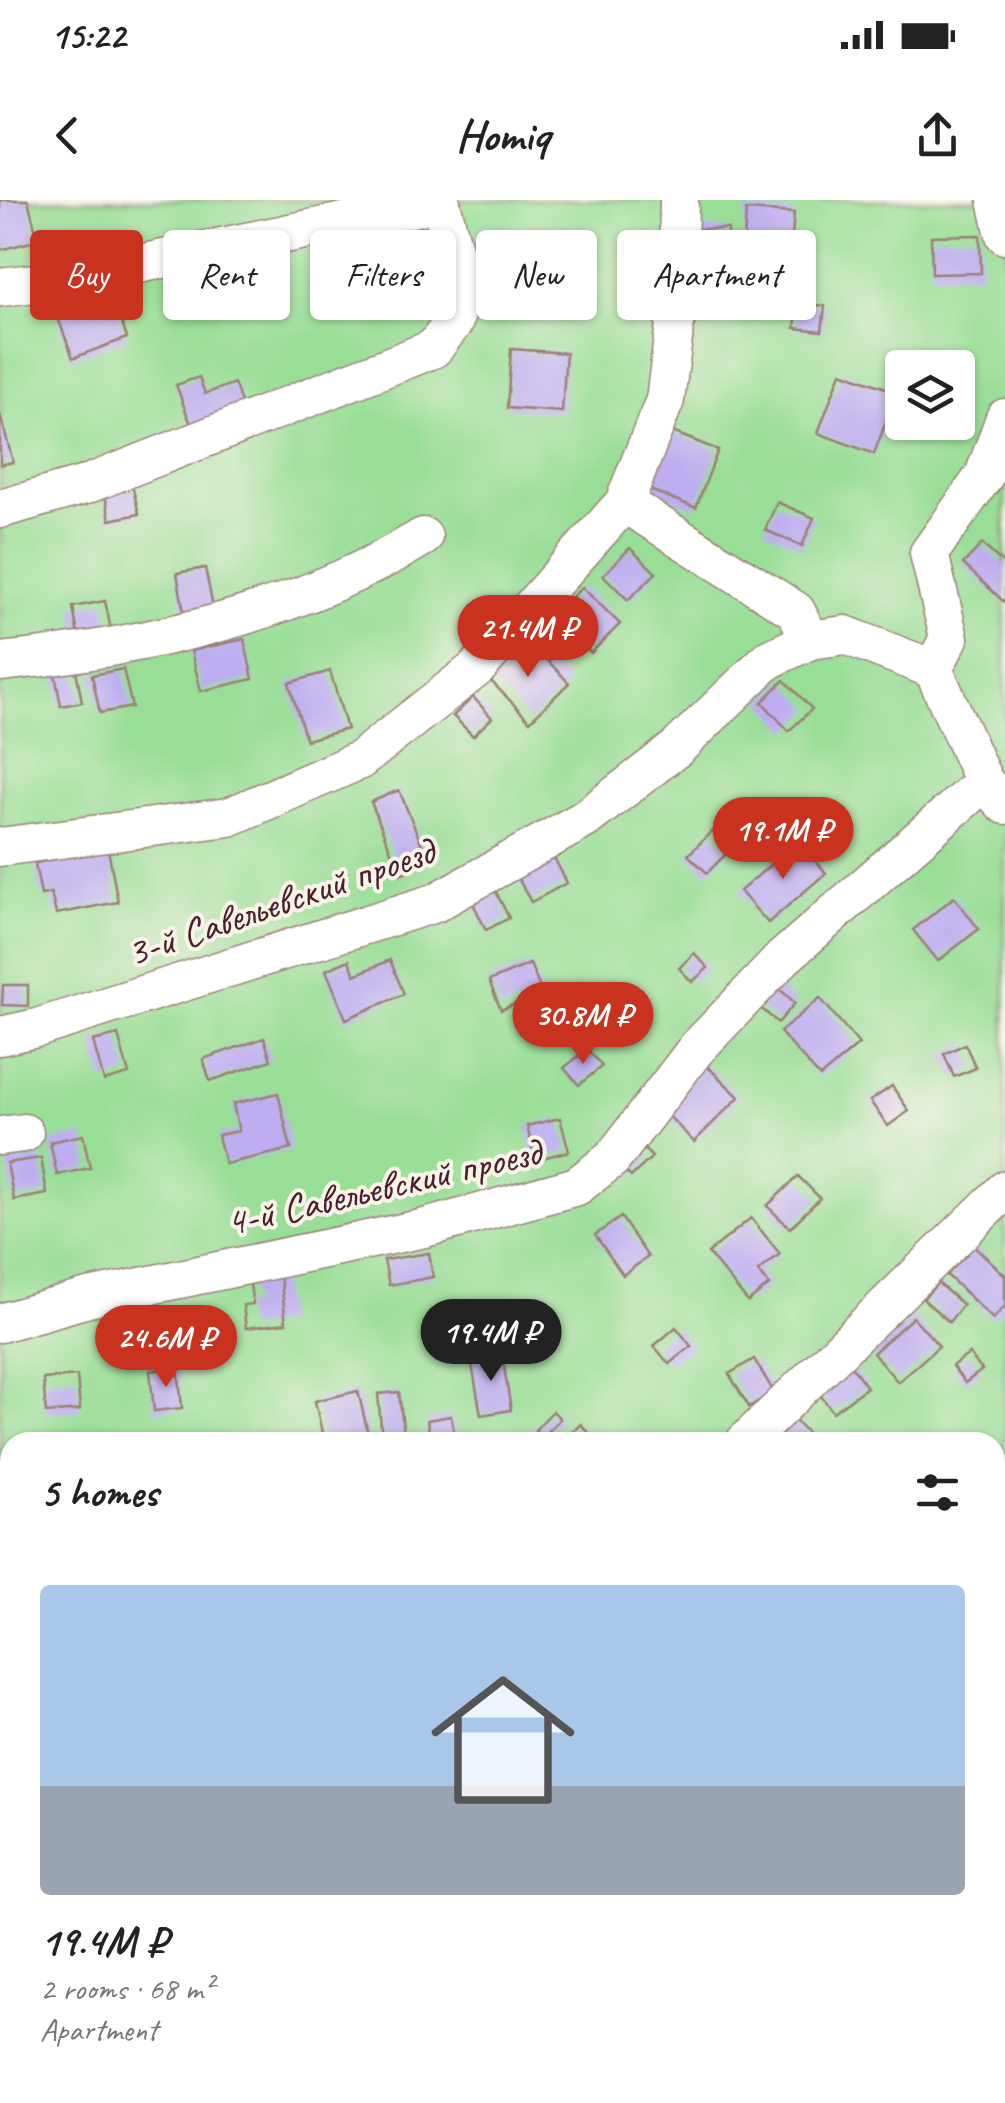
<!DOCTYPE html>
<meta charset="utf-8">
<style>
body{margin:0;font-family:Caveat,sans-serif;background:#f6f6f6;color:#222;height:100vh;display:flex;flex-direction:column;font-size:38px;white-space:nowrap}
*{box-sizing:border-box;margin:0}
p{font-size:32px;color:#767676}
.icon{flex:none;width:55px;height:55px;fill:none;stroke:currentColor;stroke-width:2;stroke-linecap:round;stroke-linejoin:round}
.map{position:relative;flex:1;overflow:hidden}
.panel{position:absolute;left:0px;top:1232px;width:1005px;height:672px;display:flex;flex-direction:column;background:#fff;border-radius:30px 30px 0 0;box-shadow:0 2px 8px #0004}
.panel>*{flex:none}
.banner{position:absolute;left:30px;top:30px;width:945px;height:90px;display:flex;gap:20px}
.fabs{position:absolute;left:885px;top:150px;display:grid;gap:20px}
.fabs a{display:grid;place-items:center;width:90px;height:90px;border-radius:10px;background:#fff;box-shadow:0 2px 8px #0004;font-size:50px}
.price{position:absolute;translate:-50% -85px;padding:0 22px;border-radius:35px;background:#c8321e;color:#fff;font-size:32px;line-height:65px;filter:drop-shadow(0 2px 5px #0008)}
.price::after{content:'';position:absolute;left:50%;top:60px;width:30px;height:22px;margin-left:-15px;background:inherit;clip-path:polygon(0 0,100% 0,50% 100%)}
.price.active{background:#222;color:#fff}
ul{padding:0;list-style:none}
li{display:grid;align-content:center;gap:20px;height:530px;padding:0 40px}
li span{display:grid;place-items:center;height:310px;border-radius:10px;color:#555}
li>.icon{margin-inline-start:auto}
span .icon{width:180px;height:180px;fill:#fffc;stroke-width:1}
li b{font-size:42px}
h2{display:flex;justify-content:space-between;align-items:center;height:120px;padding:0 40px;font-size:42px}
.chip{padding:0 35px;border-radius:10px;background:#fff;box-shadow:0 2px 8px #0004;font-size:35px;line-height:90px}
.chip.active{background:#c8321e;color:#fff}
.status{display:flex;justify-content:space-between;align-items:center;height:70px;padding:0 50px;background:#fff;direction:ltr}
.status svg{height:28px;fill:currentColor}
header{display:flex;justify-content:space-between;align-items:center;height:130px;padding:0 40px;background:#fff;font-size:45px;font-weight:700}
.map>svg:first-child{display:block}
</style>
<div class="status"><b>15:22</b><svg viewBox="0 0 49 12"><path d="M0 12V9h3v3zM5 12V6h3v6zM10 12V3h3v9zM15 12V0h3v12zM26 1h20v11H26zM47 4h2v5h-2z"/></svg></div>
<header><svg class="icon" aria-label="back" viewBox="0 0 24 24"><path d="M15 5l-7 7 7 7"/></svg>Homiq<svg class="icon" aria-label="share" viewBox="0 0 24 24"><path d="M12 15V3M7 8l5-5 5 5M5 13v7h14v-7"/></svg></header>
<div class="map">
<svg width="1005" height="1903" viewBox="0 0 1005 1903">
<rect width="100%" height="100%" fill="#f7f3e8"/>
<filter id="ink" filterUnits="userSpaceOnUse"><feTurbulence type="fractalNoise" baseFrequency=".01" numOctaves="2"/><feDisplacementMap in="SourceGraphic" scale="20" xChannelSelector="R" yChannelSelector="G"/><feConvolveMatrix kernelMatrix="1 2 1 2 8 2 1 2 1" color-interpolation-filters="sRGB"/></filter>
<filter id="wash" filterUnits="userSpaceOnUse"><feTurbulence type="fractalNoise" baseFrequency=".0048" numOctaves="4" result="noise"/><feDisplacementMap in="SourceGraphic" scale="40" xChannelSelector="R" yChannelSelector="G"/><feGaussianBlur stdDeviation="2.25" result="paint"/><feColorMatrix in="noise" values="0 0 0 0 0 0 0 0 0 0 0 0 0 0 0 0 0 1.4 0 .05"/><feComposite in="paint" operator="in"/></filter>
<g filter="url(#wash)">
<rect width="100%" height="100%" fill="#e9e2bf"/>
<g fill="#99de96" stroke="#727e60" stroke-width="2.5" fill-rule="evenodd">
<path d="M0 0H1005V1522L995 1532V1242H10V1895H650L642 1903H0ZM902 168H958V222H902Z"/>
<polygon points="1005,1554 1005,1734 995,1744 995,1565"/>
<polygon points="681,1895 836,1895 828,1903 673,1903"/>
</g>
<g id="blocks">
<g fill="#beadf0">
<polygon points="0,0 28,0 38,40 0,50"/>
<polygon points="746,10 794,13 790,59 743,56"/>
<polygon points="547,29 554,78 500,86 493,37"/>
<polygon points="700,29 728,29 727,54 700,53"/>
<polygon points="980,35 981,73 932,74 931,36"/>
<polygon points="429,42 439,74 393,88 384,57"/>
<polygon points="691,66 726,68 723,108 689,106"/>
<polygon points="113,98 127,138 73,158 58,118"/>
<polygon points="798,103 825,106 822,131 795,128"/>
<polygon points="511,149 566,153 562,212 507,208"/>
<polygon points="841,172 897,192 874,254 818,233"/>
<polygon points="199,177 205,194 234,183 246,216 195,235 176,185"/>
<polygon points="0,214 13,262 0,265"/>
<polygon points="670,231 718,250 696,308 647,289"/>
<polygon points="132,285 139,314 110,320 104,291"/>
<polygon points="777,302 814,318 802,346 765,330"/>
<polygon points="982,344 1005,365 1005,403 963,364"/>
<polygon points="630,348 656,373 628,400 603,375"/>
<polygon points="205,368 213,407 184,413 177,373"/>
<polygon points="582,387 620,424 591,453 553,416"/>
<polygon points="105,401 112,435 79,441 73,407"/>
<polygon points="244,439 253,479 201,491 191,451"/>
<polygon points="527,439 569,483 530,521 487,477"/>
<polygon points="123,469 132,507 100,513 92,475"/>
<polygon points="76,470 82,502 61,506 55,474"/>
<polygon points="330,471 347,529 306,540 289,483"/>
<polygon points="784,480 812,509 789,531 762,502"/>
<polygon points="473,497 492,518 473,536 453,516"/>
<polygon points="399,590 429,662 400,674 371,602"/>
<polygon points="712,631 731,649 707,673 688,655"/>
<polygon points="798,641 826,673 768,723 740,691"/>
<polygon points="549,648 567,683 531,702 512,667"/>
<polygon points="108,649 118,702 56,714 51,693 41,695 35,663"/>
<polygon points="495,690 509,718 486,730 472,701"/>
<polygon points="954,697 979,729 938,761 913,730"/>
<polygon points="694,753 708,768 692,782 679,768"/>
<polygon points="349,760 355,775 390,760 404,794 346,819 326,770"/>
<polygon points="530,764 542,793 501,810 489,781"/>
<polygon points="772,782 795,803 778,823 755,803"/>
<polygon points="3,785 28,785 28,806 2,805"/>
<polygon points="820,798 859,844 820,877 780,832"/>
<polygon points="118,835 129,874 104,881 93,841"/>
<polygon points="264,838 271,860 210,881 203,859"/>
<polygon points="965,844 976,868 954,877 944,854"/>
<polygon points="587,849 602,866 579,885 564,868"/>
<polygon points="706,865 739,897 694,942 662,909"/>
<polygon points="892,886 909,911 888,926 870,901"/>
<polygon points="278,893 291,949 225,964 218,935 239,931 233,904"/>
<polygon points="560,918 569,951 535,960 527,926"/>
<polygon points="83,935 90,968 57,975 50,942"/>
<polygon points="636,941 652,957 631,977 615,960"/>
<polygon points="41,958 47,994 14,1000 7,963"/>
<polygon points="798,976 820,998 790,1028 767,1006"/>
<polygon points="621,1017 648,1057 623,1075 595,1035"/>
<polygon points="751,1018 780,1054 758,1071 769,1085 748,1102 708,1053"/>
<polygon points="974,1046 1005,1075 1005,1106 993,1119 947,1075"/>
<polygon points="429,1053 433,1077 389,1085 384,1060"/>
<polygon points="280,1074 286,1123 246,1128 243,1105 253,1104 249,1078"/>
<polygon points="938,1083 963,1105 949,1122 923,1099"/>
<polygon points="503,1104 509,1137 479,1141 474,1108"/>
<polygon points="913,1117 939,1146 898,1182 873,1153"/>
<polygon points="676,1127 691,1146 669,1164 654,1146"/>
<polygon points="502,1154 511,1210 481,1215 471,1159"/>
<polygon points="969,1154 982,1170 965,1183 952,1166"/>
<polygon points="754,1159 774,1192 749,1207 729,1174"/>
<polygon points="849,1163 867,1187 833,1212 815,1188"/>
<polygon points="178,1168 182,1208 154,1211 150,1171"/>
<polygon points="77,1176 80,1210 46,1213 43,1179"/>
<polygon points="358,1191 370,1242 324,1242 315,1201"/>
<polygon points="399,1192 404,1236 382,1238 378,1194"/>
<polygon points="553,1211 560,1219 542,1237 535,1230"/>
<polygon points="451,1216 456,1242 431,1242 427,1220"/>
<polygon points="795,1220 813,1239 810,1242 785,1242 779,1237"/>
<polygon points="581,1224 591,1236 584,1242 560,1242"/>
<polygon points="449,1895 506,1895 508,1899 501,1903 453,1903"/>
</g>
</g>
</g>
<g filter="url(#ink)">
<use href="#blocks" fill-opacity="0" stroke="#9a8075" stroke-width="2.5"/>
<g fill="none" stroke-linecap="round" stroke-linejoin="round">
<g stroke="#9a8075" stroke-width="41">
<g id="minor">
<polyline points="997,0 1005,35"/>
<polyline points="0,87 61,80 441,2"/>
<polyline points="624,303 796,411 810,440 845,435 933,469 984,582 1005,605"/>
<polyline points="0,309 85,285 433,149 454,122 463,86 440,0"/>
<path d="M0 462C147 447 295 414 423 337"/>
<polyline points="933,469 949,438 929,353 984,276 1005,218"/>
<polyline points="0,647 229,617 360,560 477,468 624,303 665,200 677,108 679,0"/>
<polyline points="0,836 37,828 435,703 585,619 677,548 768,460 810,440"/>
<polyline points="0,936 24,933"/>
<polyline points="0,1123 88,1098 425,1028 577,986 612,959 696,849 783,758 984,582"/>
<polyline points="745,1242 1005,990"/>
<polyline points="0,1283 10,1282"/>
<polyline points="995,1574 1005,1563"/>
<polyline points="290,1903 295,1895"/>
<polyline points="675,1903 682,1895"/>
</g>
</g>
<g stroke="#9a8075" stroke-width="49">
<g id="major">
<polyline points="995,1773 1005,1764"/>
<polyline points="851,1903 860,1895"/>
</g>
</g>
<use href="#minor" stroke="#fff" stroke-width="38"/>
<use href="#major" stroke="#fff" stroke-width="45"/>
<g stroke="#4a1f2b" stroke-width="2.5">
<polyline points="995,1683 1005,1674"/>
<polyline points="995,1707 1005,1698"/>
<polyline points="743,1903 753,1895"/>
<polyline points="773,1903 782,1895"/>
</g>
</g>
</g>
<g text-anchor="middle" stroke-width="8" stroke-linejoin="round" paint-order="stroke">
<g font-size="40" fill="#4a1f2b" stroke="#f7f3e8">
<text transform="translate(280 701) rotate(-19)" y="14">3-й Савельевский проезд</text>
<text transform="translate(383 986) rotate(-13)" y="14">4-й Савельевский проезд</text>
</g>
</g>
</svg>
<div class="fabs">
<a><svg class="icon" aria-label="layers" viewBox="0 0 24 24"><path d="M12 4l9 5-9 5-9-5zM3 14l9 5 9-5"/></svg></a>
</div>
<b class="price" style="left:528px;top:480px">21.4M ₽</b>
<b class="price" style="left:783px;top:682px">19.1M ₽</b>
<b class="price" style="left:583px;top:867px">30.8M ₽</b>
<b class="price active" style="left:491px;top:1184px">19.4M ₽</b>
<b class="price" style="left:166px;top:1190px">24.6M ₽</b>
<div class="banner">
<a class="chip active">Buy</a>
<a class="chip">Rent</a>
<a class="chip">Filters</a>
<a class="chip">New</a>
<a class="chip">Apartment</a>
</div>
<section class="panel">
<h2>5 homes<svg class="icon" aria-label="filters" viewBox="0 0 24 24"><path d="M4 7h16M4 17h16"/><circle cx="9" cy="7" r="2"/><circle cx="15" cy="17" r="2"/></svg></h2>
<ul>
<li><span style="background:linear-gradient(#a9c7e8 65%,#9aa5b1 0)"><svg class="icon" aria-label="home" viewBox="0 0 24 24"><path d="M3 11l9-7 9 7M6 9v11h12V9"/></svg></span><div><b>19.4M ₽</b><p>2 rooms · 68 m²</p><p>Apartment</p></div></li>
</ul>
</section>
</div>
